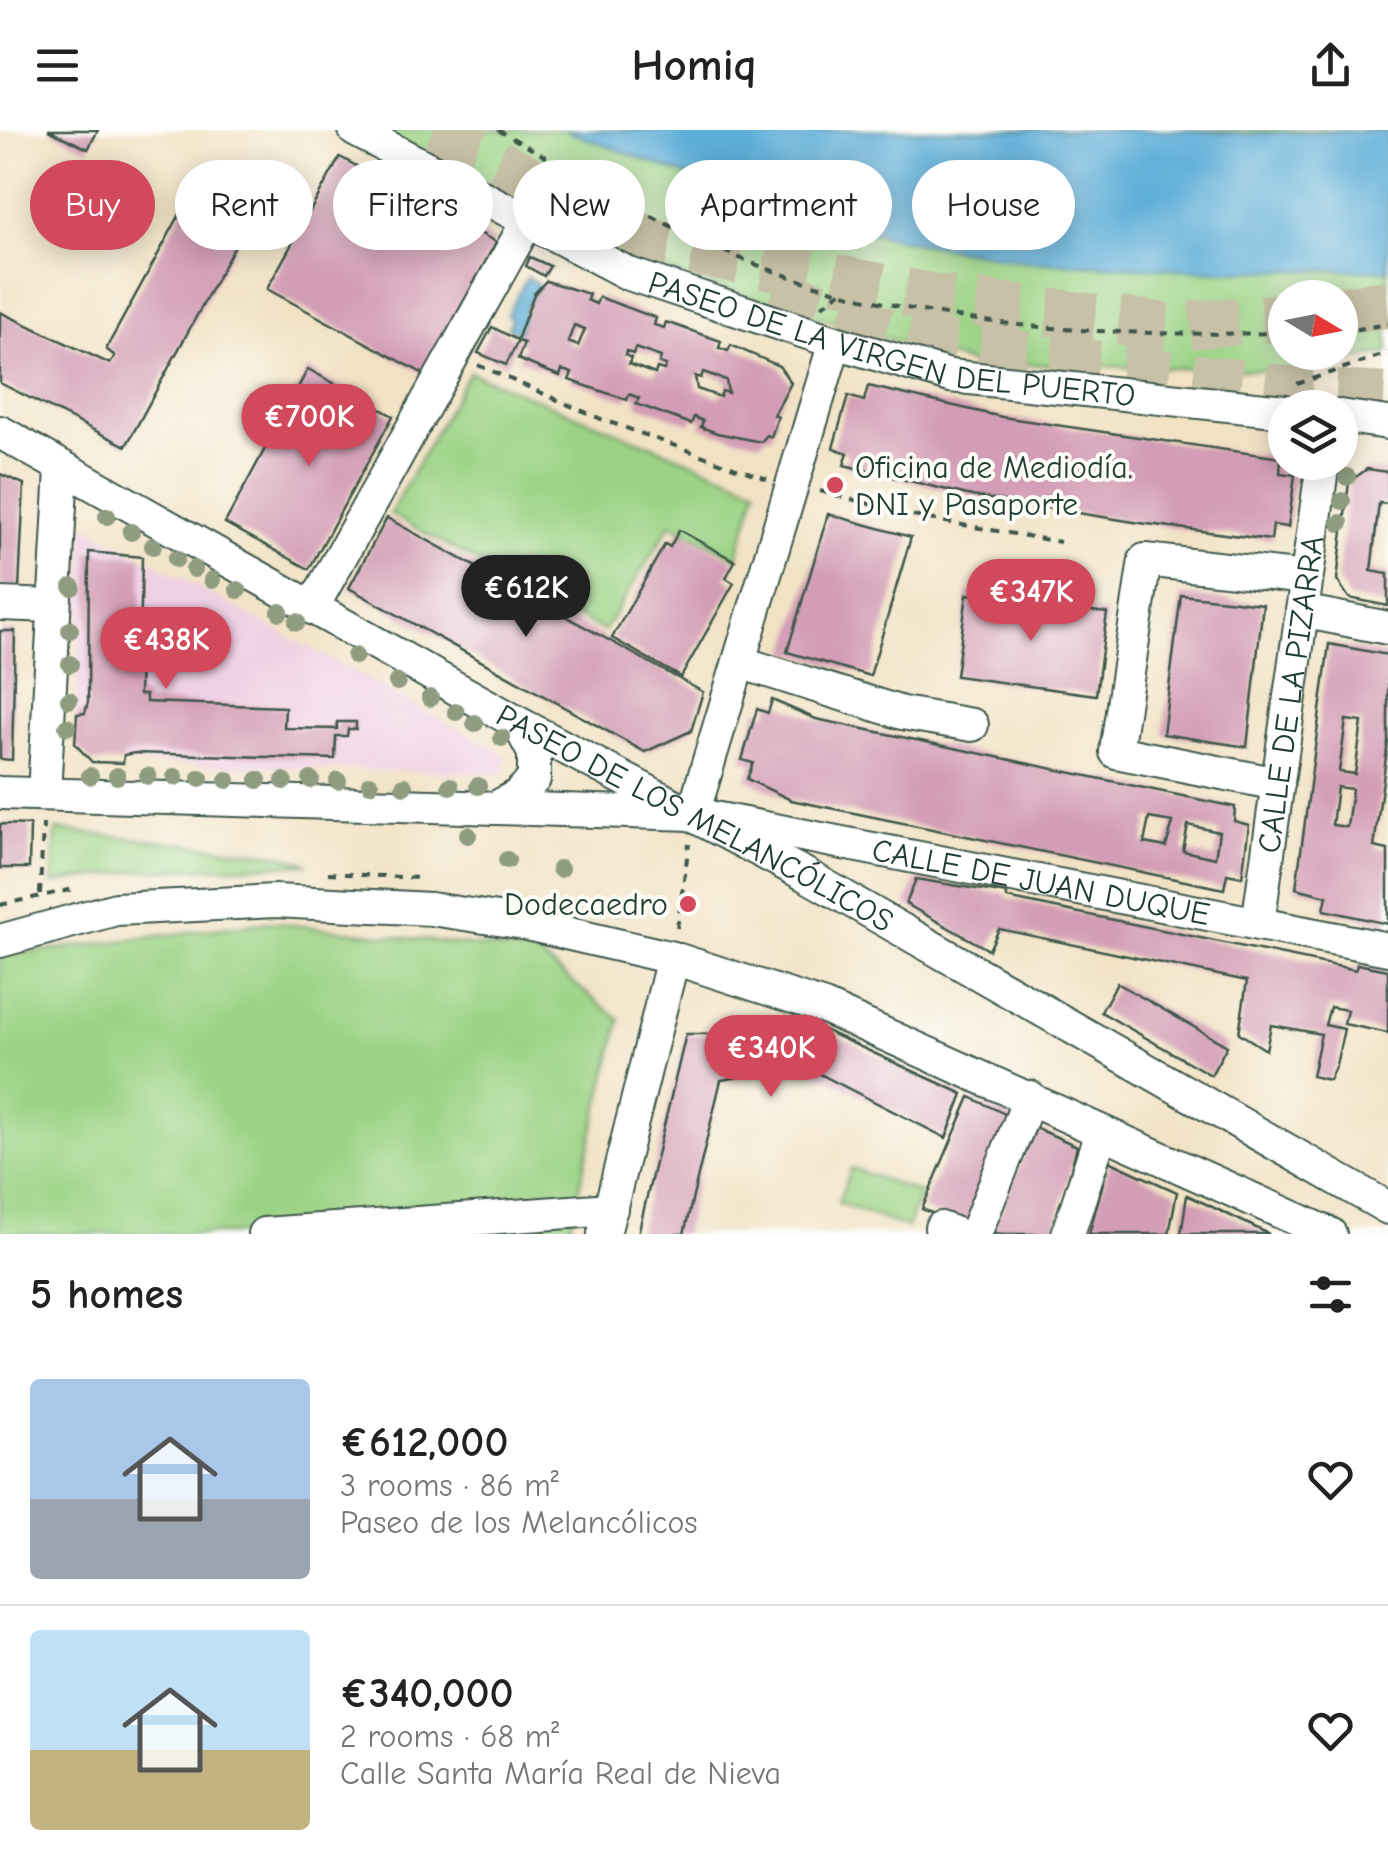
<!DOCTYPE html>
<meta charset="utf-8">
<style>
body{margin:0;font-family:"Comic Neue",sans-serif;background:#f2f2f2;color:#222;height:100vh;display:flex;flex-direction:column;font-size:38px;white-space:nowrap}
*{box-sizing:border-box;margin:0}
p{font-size:32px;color:#767676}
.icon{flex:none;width:55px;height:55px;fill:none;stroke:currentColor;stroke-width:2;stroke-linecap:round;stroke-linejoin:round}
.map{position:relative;height:1104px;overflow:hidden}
.details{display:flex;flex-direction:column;background:#fff;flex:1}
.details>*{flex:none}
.hud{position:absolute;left:30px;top:30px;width:1330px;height:90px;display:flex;gap:20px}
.needle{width:65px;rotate:100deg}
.controls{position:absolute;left:1268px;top:150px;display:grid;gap:20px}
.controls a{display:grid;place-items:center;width:90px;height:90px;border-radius:50%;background:#fff;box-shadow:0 5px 25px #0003;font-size:50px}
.price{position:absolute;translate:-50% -85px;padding:0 22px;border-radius:35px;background:#d1495b;color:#fff;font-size:32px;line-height:65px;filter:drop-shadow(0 2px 5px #0008)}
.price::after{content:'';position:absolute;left:50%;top:60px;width:30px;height:22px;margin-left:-15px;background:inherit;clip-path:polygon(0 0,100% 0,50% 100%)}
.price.selected{background:#222;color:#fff}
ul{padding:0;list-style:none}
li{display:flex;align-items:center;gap:30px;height:250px;padding:0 30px}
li+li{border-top:2px solid #e0e0e0}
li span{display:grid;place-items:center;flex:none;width:280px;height:200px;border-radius:10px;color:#555}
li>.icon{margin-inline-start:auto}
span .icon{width:120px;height:120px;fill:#fffc;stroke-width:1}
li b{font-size:42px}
h2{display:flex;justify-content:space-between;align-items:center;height:120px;padding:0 30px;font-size:42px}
.tag{padding:0 35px;border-radius:45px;background:#fff;box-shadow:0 5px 25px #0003;font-size:35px;line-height:90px}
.tag.selected{background:#d1495b;color:#fff}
header{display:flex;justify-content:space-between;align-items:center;height:130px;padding:0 30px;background:#fff;font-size:45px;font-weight:700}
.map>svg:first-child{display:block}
</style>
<header><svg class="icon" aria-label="menu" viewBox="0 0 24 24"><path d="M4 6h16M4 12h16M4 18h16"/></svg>Homiq<svg class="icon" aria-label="share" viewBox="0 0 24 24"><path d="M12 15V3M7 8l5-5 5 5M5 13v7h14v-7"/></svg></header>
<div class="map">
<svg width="1388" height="1104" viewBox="0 0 1388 1104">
<rect width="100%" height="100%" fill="#fdfcf7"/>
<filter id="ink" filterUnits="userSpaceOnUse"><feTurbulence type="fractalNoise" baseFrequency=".01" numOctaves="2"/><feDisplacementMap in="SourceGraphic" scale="20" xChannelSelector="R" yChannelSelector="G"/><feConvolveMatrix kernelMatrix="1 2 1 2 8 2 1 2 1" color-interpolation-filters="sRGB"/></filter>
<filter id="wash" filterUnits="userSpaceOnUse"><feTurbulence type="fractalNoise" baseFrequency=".0048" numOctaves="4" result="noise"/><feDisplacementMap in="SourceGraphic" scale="40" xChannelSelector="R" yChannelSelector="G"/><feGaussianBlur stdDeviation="2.25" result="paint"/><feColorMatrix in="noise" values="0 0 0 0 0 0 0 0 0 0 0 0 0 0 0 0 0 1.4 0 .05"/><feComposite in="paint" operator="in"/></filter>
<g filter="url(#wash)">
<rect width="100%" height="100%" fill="#f1e2c4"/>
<polygon fill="#f0d0e4" points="84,395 508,626 503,644 92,632 75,614"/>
<g fill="#9bd385" stroke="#5d885c" stroke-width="2.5" fill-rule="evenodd">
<path d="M372 0H1388V223L1285 241 969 233 657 139ZM1285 168H1340V222H1285Z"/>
<polygon points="469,242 757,358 737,428 671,394 604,501 390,384"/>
<polygon points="56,700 276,724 309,734 137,741 52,753"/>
<polygon points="269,792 536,823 620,890 568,1104 0,1104 0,826"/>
<polygon points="851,1038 920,1063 907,1098 838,1073"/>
</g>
<g fill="#5daed8" stroke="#3e7686" stroke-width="2.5">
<polygon points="564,0 1184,0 1243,4 1388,0 1388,140 1213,141 1026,131 903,110 763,74"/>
<polygon points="527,147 539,155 526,177 519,202 508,198 511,188 507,185"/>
</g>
<g id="blocks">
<g fill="#d39db5" fill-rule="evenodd">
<polygon points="48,0 98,0 88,19"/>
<polygon points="340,27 496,112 424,244 267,159"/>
<polygon points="184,77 239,108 126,316 0,253 0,182 110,234 115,226 106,219"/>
<polygon points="530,127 550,136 544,146 526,136"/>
<path d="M546 151 589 164 587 170 596 174 599 167 656 188 654 195 664 198 666 192 721 211 719 218 728 221 731 215 779 236 791 253 774 285 778 287 771 307 767 305 761 312 717 303 701 297 703 291 694 287 691 294 636 274 639 268 629 264 627 270 569 250 572 243 562 240 560 246 544 240 518 229 524 213 518 211 506 235 478 223 492 197 517 210 534 164ZM574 195 585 199 578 216 568 212ZM635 218 661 227 659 233 666 235 664 240 657 238 655 244 629 234 631 228 625 225 626 221 633 224ZM703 242 726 250 728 263 722 261 720 267 697 259 695 246 701 248Z"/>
<polygon points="308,239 393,286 309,439 225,393"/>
<polygon points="868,256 1002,287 1281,328 1280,343 1295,345 1288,397 1273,395 1271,410 1140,393 972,366 844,335 848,323 833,318 848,266 864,271"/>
<polygon points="1367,339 1388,342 1388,374 1379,373 1371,441 1388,444 1388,476 1349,468 1337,450 1349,352"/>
<polygon points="0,344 24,354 19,459 0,458"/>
<polygon points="828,384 911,407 870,546 787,522"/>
<polygon points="387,388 703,562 691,601 645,622 349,458"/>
<polygon points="679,400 735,431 726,448 734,453 681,547 612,508 665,414 670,417"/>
<polygon points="89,422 142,427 139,565 146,565 146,572 285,577 284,598 337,599 337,592 356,592 356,599 348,599 347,606 336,606 335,629 135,623 124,625 123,633 92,632 75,614 77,584 85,583 88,572"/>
<polygon points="967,464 1107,483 1096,565 956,546"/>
<polygon points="1181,465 1263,474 1247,617 1163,604"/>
<polygon points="0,501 15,501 12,630 0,629"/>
<path d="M1329 514 1388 525V612L1374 717 1388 720V794L1324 780 1327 766 1296 758ZM1346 590 1362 592 1355 644 1339 642ZM1337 657 1352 659 1347 697 1332 695Z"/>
<path d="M772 570 816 589 1235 677 1234 691 1249 695 1242 747 1227 744 1224 759 791 670 747 649 753 633 742 630 757 579 768 583ZM1149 688 1173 692 1166 717 1144 713ZM1188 695 1219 702 1215 728 1183 721Z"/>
<polygon points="0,694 30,695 29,738 0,738"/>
<polygon points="916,749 1007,764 1007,768 1356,840 1357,834 1388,840 1388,903 1344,894 1347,880 1330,877 1325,895 1344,899 1336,935 1329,950 1312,946 1321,904 1271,895 1266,920 1239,903 1247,851 999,799 989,820 906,774"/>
<polygon points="1117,853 1227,916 1211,945 1101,882"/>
<polygon points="804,891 963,964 946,1008 804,936 721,950 684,1104 638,1104 686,904 746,904"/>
<polygon points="970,967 1015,989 970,1099 922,1079"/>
<polygon points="1036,998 1077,1016 1054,1104 991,1104"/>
<polygon points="1109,1031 1177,1062 1169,1104 1089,1104"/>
<polygon points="1187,1065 1269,1104 1181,1104"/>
</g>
</g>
</g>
<g filter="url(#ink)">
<use href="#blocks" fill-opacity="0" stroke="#3e564a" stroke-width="2.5"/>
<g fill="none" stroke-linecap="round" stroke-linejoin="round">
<g stroke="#c7c1a7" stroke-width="48" stroke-dasharray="48 24" stroke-linecap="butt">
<polyline points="433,0 653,113 935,168 1169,197 1285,187"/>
<polyline points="773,159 904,209 1310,263 1388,267"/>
<polyline points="1340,180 1388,174"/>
</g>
<g stroke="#3e564a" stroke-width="36">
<g id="minor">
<path id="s1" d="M355 0 629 144 835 212 950 246 1285 281"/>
<polyline points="1340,286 1388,293"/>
<path id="s2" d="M0 302 518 593 806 745 1388 1078"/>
<polyline points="0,474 53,476"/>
<polyline points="312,478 526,94"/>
<polyline points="1302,481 1388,498"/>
<polyline points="739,532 902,583 972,595"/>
<polyline points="1278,654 1116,622 1145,430 1306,448"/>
<path id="s3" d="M0 663 693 684 1388 819"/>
<polyline points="44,664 62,339"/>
<polyline points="495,678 517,666 534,649 534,623 518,593"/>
<polyline points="693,684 835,212"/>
<path id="s4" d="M1258 794 1323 332"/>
<polyline points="0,811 116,779 275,771 431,779 518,792 673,828 824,877 1330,1104"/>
<polyline points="941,1098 956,1104"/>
<polyline points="264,1104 611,1079"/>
<polyline points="604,1104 673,828"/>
<polyline points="975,1104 1030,967"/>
<polyline points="1068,1104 1101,1002"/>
</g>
</g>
<g stroke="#3e564a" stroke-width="4" stroke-dasharray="8 8" stroke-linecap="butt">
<path d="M498 0C586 49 673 104 768 139 939 201 1106 206 1285 203"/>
<polyline points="822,176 842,161"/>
<polyline points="1340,202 1388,194"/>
<polyline points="478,235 601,289 767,349"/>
<polyline points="1297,254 1388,223"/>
<polyline points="820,361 923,388 1060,412"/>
<polyline points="328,743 419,748"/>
<polyline points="40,764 43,694"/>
<polyline points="0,775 74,759"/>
<polyline points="595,779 620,784"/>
<polyline points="677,798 689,714"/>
</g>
<use href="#minor" stroke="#fff" stroke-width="32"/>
</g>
<g fill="#8f9c80">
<circle cx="1347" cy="347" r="9"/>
<circle cx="1342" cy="371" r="9"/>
<circle cx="107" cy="386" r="9"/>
<circle cx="1340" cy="393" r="9"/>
<circle cx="131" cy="402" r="9"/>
<circle cx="153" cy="416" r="9"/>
<circle cx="176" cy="429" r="9"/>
<circle cx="194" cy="439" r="9"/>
<circle cx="212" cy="450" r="9"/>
<circle cx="72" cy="457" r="9"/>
<circle cx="238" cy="460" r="9"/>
<circle cx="280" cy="482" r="9"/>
<circle cx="297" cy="492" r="9"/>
<circle cx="70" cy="500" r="9"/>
<circle cx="355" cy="526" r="9"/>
<circle cx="70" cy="534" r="9"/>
<circle cx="397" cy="552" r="9"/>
<circle cx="430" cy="568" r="9"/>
<circle cx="69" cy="570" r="9"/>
<circle cx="456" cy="582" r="9"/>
<circle cx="475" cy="593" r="9"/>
<circle cx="67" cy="597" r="9"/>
<circle cx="502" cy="608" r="9"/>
<circle cx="90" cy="646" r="9"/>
<circle cx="117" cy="646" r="9"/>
<circle cx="148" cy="646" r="9"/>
<circle cx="175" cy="647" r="9"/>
<circle cx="200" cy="648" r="9"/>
<circle cx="227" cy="650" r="9"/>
<circle cx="258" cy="650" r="9"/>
<circle cx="311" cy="650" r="9"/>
<circle cx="284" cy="651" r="9"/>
<circle cx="338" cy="651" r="9"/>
<circle cx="370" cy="654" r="9"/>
<circle cx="404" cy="656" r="9"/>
<circle cx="450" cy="656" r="9"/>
<circle cx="478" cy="656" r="9"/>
<circle cx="468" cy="705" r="9"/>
<circle cx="507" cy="730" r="9"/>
<circle cx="560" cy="739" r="9"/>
</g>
</g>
<g fill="#d1495b" stroke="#fdfcf7" stroke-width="4">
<circle cx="835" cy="355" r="10"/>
<circle cx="688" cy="774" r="10"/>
</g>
<g text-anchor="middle" stroke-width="8" stroke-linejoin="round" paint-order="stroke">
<g font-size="32" fill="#1f3d34" stroke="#fdfcf7">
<text dy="11" stroke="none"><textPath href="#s1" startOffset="582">PASEO DE LA VIRGEN DEL PUERTO</textPath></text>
<text dy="11" stroke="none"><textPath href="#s4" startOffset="232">CALLE DE LA PIZARRA</textPath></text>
<text dy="11" stroke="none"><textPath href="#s2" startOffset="795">PASEO DE LOS MELANCÓLICOS</textPath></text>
<text dy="11" stroke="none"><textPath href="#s3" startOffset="1048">CALLE DE JUAN DUQUE</textPath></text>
</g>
<g font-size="32" fill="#1f3d34" stroke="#fdfcf7" text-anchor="start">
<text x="855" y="348">Oficina de Mediodía.<tspan x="855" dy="37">DNI y Pasaporte</tspan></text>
<text x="668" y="785" text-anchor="end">Dodecaedro</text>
</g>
</g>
</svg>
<div class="controls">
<a><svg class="needle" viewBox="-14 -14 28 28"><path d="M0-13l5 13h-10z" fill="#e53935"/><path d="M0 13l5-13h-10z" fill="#767676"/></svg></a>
<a><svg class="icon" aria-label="layers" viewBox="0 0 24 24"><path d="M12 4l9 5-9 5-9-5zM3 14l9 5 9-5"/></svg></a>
</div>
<b class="price" style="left:309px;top:339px">€700K</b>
<b class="price selected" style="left:526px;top:510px">€612K</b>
<b class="price" style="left:1031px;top:514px">€347K</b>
<b class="price" style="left:166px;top:562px">€438K</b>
<b class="price" style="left:771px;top:970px">€340K</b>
<div class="hud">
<a class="tag selected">Buy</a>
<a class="tag">Rent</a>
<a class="tag">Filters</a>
<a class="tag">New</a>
<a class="tag">Apartment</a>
<a class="tag">House</a>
</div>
</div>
<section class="details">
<h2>5 homes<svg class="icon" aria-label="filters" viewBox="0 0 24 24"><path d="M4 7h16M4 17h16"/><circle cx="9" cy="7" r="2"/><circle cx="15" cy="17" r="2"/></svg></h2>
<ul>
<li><span style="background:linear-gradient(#a9c7e8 60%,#9aa5b1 0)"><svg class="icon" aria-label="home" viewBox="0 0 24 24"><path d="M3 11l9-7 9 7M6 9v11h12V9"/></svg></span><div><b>€612,000</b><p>3 rooms · 86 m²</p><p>Paseo de los Melancólicos</p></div><svg class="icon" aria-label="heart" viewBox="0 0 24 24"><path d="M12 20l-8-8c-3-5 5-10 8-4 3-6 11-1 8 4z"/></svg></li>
<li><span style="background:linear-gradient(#bfe0f5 60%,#c2b280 0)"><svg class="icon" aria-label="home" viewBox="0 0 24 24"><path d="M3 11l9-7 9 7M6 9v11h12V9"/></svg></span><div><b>€340,000</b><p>2 rooms · 68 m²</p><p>Calle Santa María Real de Nieva</p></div><svg class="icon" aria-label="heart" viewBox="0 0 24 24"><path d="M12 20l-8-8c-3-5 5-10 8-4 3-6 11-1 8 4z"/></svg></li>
</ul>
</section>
